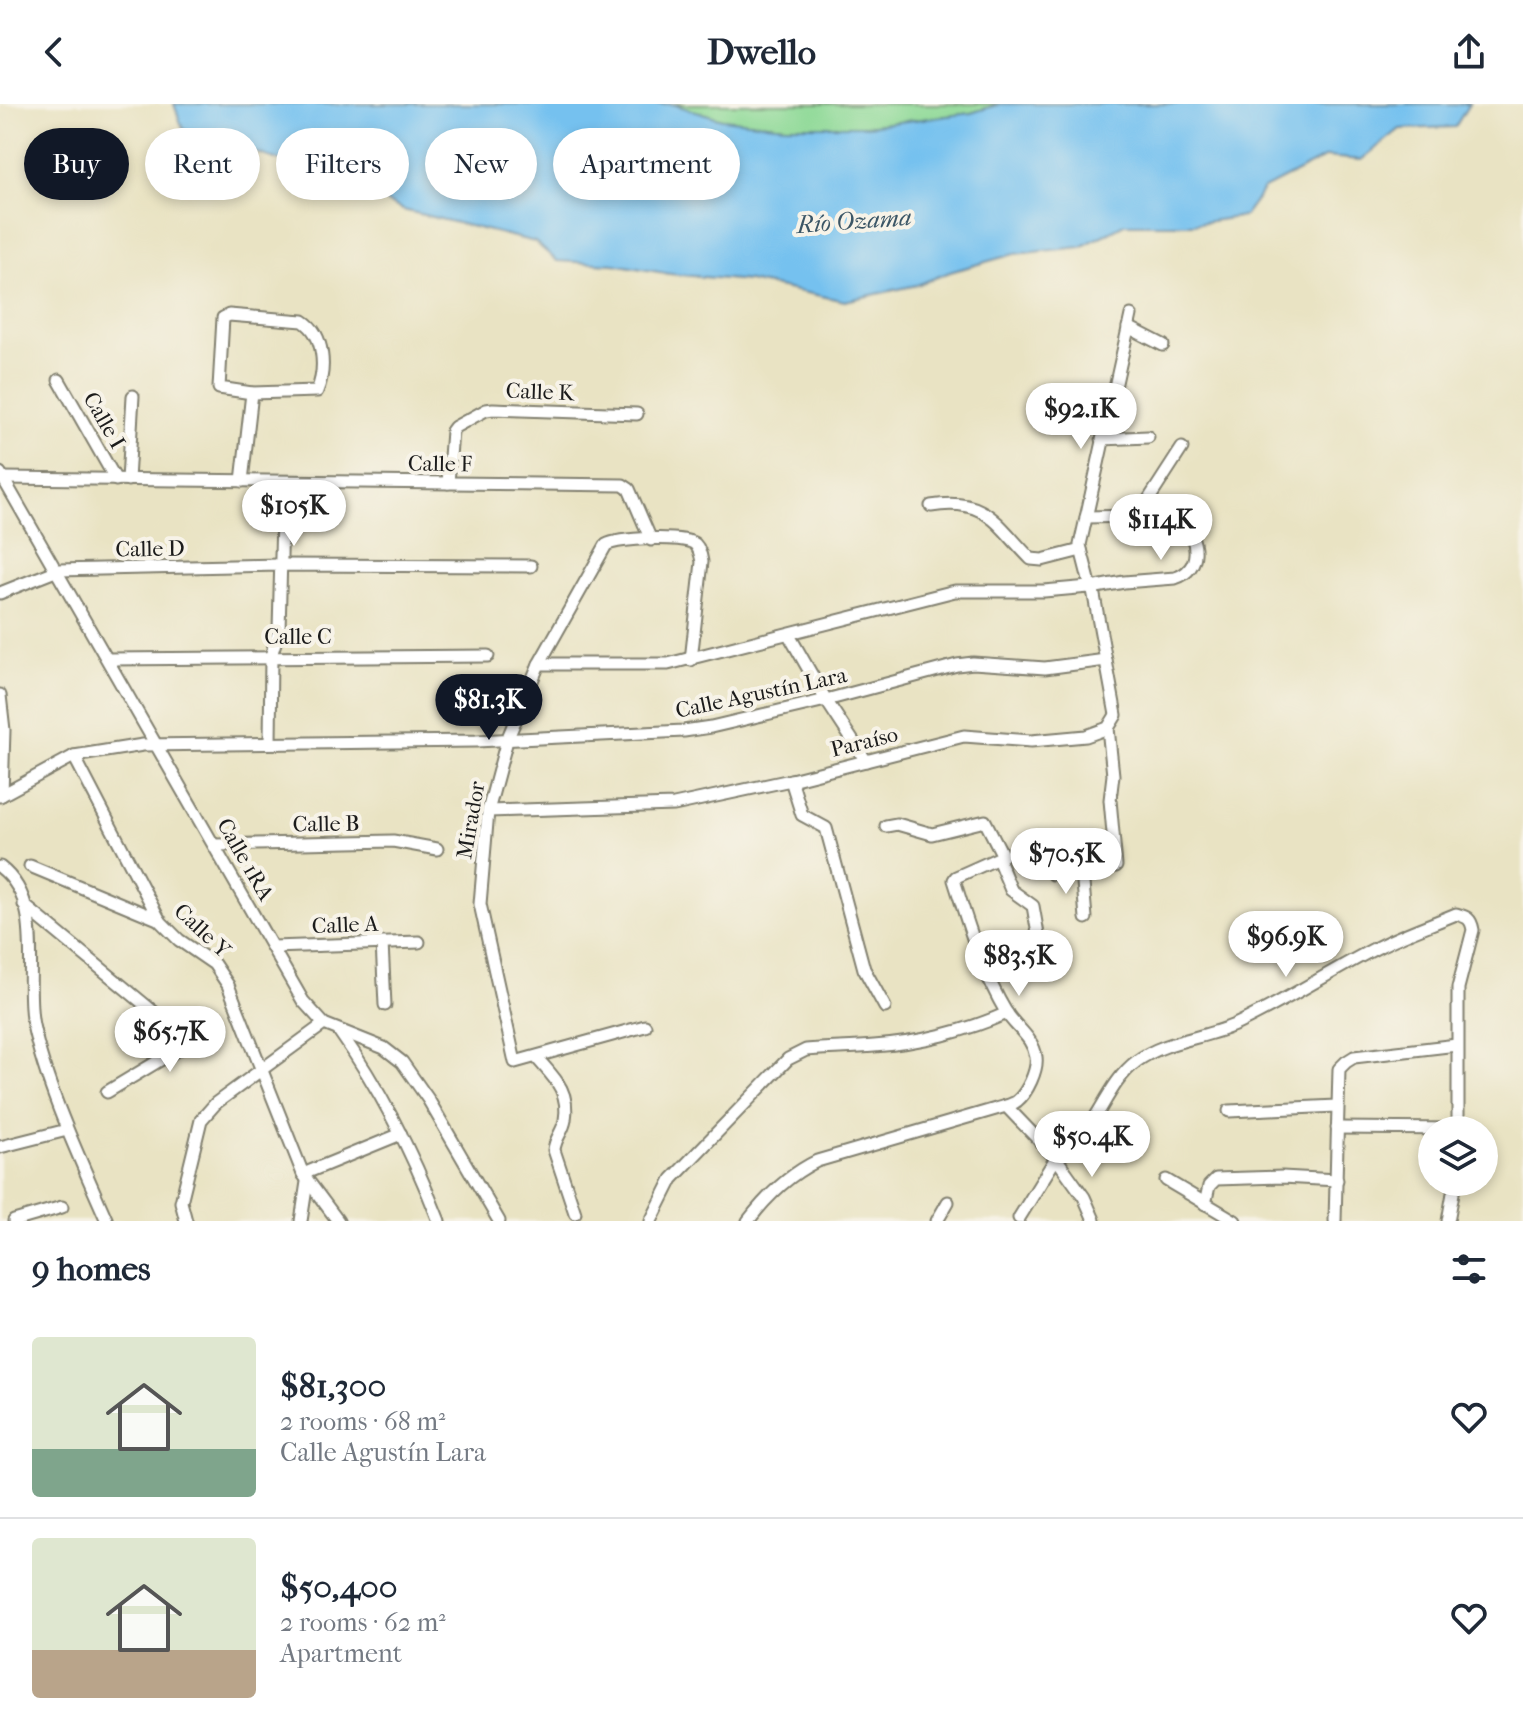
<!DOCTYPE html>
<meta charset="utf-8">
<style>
body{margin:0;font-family:"IM FELL French Canon",serif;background:#f2f2f3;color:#1f2937;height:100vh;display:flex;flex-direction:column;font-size:30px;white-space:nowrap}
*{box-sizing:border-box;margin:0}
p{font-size:26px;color:#747a83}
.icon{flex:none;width:44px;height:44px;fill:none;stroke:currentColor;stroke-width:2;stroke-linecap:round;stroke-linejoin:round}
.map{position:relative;height:1117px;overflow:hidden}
.side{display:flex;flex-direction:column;background:#fff;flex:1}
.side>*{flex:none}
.guide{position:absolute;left:24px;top:24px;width:800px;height:72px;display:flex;gap:16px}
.fabs{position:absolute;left:1418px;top:1012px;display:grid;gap:16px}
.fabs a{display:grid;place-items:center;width:80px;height:80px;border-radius:50%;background:#fff;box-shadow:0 4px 12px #0003;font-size:40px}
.price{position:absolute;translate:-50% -68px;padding:0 18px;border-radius:28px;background:#fff;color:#222;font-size:26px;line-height:52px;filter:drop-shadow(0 2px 4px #0008)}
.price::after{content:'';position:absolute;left:50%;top:48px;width:24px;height:18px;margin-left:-12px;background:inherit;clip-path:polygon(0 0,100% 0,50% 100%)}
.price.on{background:#111827;color:#fff}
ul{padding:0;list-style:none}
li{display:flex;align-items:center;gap:24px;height:200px;padding:0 32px}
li+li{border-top:2px solid #e0e1e3}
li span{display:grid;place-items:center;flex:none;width:224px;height:160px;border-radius:8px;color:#555}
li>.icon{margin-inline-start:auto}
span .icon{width:96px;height:96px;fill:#fffc;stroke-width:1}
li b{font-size:34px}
h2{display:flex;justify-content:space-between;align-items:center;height:96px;padding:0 32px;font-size:34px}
.tag{padding:0 28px;border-radius:36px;background:#fff;box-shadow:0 4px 12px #0003;font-size:28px;line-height:72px}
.tag.on{background:#111827;color:#fff}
header{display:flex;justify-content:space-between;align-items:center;height:104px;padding:0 32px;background:#fff;font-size:36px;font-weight:700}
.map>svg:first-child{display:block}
</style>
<header><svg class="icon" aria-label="back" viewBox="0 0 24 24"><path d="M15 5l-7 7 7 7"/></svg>Dwello<svg class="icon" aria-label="share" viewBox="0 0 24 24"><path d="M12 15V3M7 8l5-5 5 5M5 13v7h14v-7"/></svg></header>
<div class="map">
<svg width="1523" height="1117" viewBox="0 0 1523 1117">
<rect width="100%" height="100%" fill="#f7f3e8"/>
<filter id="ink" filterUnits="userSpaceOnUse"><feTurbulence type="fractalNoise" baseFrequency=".0125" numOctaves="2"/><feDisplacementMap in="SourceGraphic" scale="16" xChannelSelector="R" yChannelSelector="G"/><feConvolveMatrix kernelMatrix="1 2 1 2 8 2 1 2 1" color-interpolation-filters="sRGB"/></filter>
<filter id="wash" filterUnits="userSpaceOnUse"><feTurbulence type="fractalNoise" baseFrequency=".006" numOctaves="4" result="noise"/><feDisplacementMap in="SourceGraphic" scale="32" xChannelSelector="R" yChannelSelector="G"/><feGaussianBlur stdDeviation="1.8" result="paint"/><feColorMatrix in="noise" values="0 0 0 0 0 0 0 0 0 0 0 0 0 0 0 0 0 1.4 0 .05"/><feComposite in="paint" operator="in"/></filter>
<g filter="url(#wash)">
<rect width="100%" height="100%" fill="#e9e3c3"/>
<polygon fill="#8dd996" stroke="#547a59" stroke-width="2" points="672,0 1000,0 971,9 866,22 785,22 722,15"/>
<polygon fill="#75c1ef" stroke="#486e86" stroke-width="2" points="174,0 672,0 722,15 785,22 866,22 971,9 1000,0 1469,0 1455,23 1400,25 1361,56 1326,53 1264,85 1244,112 1192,120 1124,120 1081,143 1014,150 950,168 917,181 845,197 748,177 670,170 614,160 557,157 535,138 403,106 348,79 183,25"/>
</g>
<g filter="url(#ink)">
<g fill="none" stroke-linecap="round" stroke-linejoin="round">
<g stroke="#828070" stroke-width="15">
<g id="street">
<path d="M229 211 303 217C325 231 326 266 317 287L252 289 219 284 223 214Z"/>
<path d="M1131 211 1080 441 1091 484 1124 478 1175 474C1202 466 1200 433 1180 418 1170 410 1156 409 1144 406"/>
<polyline points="1128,223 1163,241"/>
<polyline points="59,276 116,376"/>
<polyline points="1102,335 1148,333"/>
<polyline points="0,369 303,897 324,920 384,944 402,958 428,995 499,1117"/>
<polyline points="3,374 623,381 629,385 651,436"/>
<polyline points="128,376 133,292"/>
<polyline points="242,377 252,289"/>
<polyline points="448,379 452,327 455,323 486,306 493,305 637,310"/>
<path d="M931 402C987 393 996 420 1031 455L1042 456 1081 446"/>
<polyline points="1086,413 1138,412 1182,344"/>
<polyline points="0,489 58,466 280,461 531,462"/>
<polyline points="789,531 826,596 866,657"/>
<polyline points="108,555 488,552"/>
<polyline points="0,591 4,626 2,691"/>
<polyline points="270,639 271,552 279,526 283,378"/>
<polyline points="74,652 160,817 179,836 214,860 228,881 303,1070 338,1117"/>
<polyline points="791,676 802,711 826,724 864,865 885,903"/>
<polyline points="0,692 74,652 143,641 476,637 684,627 711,623 826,596 957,561 973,559 1045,564 1106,556"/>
<polyline points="488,707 674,701 791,676 964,632 1031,637 1086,632 1108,624 1116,611 1093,486 1089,483 1044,487 955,487 668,560 539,560"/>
<polyline points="215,741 393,737 437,745"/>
<polyline points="998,755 1011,786 1033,802 1038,830"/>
<polyline points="30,762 160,816"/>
<path d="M0 763C47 799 23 872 33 921 47 986 81 1057 107 1117"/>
<polyline points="1082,767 1086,814"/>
<polyline points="1053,770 1116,762 1110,696 1113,671 1108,624"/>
<polyline points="24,801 178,928 181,937 180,944 107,988"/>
<polyline points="382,839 385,901"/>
<polyline points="273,843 419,838"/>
<path d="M645 922 515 958 480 800 488 707 507 636 539 560 606 441C618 434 684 431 695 440 700 445 701 452 702 458L691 556"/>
<path d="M339 927C381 986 413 1050 439 1117"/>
<path d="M536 953C553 973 570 986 565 1016 563 1028 555 1034 554 1046L575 1109"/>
<path d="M1006 1002 1056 1054C1095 1036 1103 982 1137 957 1167 935 1206 935 1239 919 1287 896 1331 867 1378 843 1403 830 1430 821 1456 810 1467 813 1471 814 1473 826L1458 884V1026"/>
<polyline points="1229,1007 1337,1002"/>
<polyline points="1337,1024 1458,1025"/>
<polyline points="0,1043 67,1026"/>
<polyline points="303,1070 401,1030"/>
<polyline points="1166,1076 1235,1117"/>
<polyline points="1205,1100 1209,1082 1216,1075 1282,1073 1337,1076"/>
<polyline points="1019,1114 1056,1054 1084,1093 1094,1116"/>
<polyline points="14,1117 62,1103"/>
<polyline points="186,1117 181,1098 201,1016 216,999 324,920"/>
<polyline points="301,1117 307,1078"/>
<path d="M651 1117 672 1075 788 955 806 946C829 944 852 944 874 942 919 939 967 927 1007 909"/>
<path d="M748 1117C767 1092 788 1071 817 1057L1006 1002C1007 1002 1017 998 1017 997 1027 989 1038 966 1036 953 1033 933 1016 924 1006 908 982 868 968 820 954 776L956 773 1003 752 985 717 932 730 897 720 886 722"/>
<polyline points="937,1117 948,1098"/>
<polyline points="1335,1117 1339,965 1346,958 1354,953 1457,941"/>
<polyline points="1448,1117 1455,1078"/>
</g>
</g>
<use href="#street" stroke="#fff" stroke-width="11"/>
</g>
</g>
<g text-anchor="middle" stroke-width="8" stroke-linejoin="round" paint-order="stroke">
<g font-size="22" fill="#1c1c1c" stroke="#f7f3e8">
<text transform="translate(540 287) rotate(2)" y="8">Calle K</text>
<text transform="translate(105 316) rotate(60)" y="8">Calle I</text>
<text transform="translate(440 359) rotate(1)" y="8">Calle F</text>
<text transform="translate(150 444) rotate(-1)" y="8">Calle D</text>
<text x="298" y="540">Calle C</text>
<text transform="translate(761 588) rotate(-12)" y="8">Calle Agustín Lara</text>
<text transform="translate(864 637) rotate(-14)" y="8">Paraíso</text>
<text transform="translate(470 716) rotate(-80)" y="8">Mirador</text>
<text transform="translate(326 719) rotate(-1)" y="8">Calle B</text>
<text transform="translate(246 755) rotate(60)" y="8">Calle 1RA</text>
<text transform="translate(345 820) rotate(-2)" y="8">Calle A</text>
<text transform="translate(203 826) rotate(43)" y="8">Calle Y</text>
</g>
<g font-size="24" font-style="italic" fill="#3b5666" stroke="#f7f3e8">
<text transform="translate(854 117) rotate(-4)" y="8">Río Ozama</text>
</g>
</g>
</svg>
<div class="fabs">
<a><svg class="icon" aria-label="layers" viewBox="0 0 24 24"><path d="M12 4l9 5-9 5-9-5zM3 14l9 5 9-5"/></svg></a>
</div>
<b class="price" style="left:1081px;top:347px">$92.1K</b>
<b class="price" style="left:294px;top:444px">$105K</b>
<b class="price" style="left:1161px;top:458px">$114K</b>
<b class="price on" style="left:489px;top:638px">$81.3K</b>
<b class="price" style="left:1066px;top:792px">$70.5K</b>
<b class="price" style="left:1286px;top:875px">$96.9K</b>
<b class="price" style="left:1019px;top:894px">$83.5K</b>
<b class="price" style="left:170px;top:970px">$65.7K</b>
<b class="price" style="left:1092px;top:1075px">$50.4K</b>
<div class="guide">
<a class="tag on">Buy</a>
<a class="tag">Rent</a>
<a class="tag">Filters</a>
<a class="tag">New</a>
<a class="tag">Apartment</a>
</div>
</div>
<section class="side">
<h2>9 homes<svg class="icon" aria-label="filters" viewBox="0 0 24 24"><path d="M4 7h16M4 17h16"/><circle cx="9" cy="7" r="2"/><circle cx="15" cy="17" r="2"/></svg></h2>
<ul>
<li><span style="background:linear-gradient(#dfe7d0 70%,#7fa58c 0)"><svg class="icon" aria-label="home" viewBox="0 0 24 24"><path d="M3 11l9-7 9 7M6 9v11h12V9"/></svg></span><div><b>$81,300</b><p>2 rooms · 68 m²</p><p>Calle Agustín Lara</p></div><svg class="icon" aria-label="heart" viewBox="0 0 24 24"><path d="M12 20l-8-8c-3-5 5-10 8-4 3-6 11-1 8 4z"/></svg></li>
<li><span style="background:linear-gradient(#dfe7d0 70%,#b9a48a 0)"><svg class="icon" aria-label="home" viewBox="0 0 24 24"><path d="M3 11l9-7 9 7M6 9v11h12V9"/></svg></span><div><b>$50,400</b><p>2 rooms · 62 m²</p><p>Apartment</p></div><svg class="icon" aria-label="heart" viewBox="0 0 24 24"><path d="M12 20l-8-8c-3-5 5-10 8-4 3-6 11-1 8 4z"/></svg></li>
</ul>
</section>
